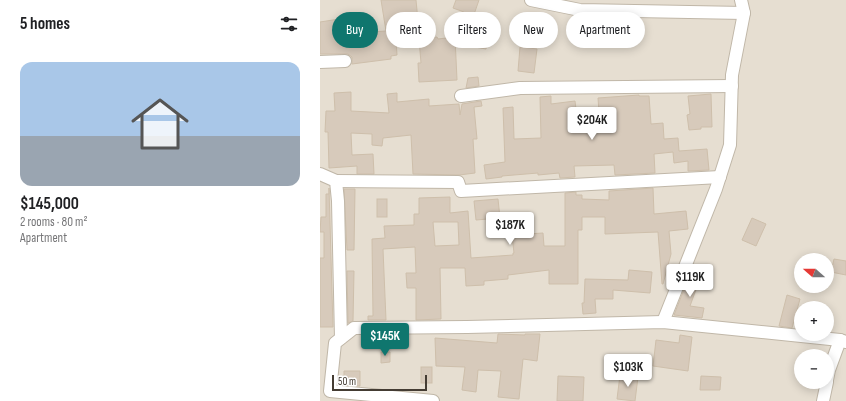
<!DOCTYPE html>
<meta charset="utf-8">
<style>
body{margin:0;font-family:"Sofia Sans Condensed",sans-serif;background:#f2f2f2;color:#202124;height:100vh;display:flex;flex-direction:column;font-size:15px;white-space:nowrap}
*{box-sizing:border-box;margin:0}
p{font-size:13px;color:#757577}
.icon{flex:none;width:22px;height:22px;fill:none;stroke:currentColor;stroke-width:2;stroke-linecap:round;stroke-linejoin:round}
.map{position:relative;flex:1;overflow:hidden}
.details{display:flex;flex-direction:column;background:#fff;width:320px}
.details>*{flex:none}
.top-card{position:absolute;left:12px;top:12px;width:380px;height:36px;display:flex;gap:8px}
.needle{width:26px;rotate:291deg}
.tools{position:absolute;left:474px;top:253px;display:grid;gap:8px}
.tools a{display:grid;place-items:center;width:40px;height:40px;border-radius:50%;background:#fff;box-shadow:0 2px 10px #0003;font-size:20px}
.scale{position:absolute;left:12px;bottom:10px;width:95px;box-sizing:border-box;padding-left:4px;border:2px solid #443c33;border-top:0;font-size:11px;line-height:14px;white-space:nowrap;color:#443c33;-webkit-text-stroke:3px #fff;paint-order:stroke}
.price{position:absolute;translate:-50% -34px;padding:0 9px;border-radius:4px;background:#fff;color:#222;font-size:13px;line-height:26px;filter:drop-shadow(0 1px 2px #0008)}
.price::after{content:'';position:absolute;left:50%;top:24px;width:12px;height:9px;margin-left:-6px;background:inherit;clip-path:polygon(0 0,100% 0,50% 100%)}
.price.on{background:#0f766e;color:#fff}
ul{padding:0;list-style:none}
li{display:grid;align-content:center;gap:8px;height:212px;padding:0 20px}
li span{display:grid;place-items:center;height:124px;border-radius:12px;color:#555}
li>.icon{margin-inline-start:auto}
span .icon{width:72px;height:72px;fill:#fffc;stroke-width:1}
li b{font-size:17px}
h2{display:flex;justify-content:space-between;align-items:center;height:48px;padding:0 20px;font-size:17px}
.pill{padding:0 14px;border-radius:18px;background:#fff;box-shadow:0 2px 10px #0003;font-size:14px;line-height:36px}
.pill.on{background:#0f766e;color:#fff}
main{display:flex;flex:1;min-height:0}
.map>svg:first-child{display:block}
</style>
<main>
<section class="details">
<h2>5 homes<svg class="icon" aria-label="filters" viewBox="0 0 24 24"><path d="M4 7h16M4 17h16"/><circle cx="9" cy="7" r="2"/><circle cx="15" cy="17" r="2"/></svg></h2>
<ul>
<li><span style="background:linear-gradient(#a9c7e8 60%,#9aa5b1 0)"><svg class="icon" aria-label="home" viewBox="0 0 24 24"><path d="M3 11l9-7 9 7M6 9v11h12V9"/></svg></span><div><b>$145,000</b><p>2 rooms · 80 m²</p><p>Apartment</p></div></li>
</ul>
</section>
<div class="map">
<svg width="526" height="401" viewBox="0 0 526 401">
<rect width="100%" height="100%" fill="#f2ede3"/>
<path fill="#e6ded1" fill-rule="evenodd" d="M0 0H526V401H0ZM481 260H507V286H481ZM481 308H507V334H481ZM481 356H507V382H481Z"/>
<g fill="#d7cabb" stroke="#cebfab" fill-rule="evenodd">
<polygon points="61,0 96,0 98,21 75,24 77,55 71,56 71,59 32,64 32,57 28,54 0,54 0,22 32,17 35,33 66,31"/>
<polygon points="136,0 159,0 151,23 141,21 144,12 133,8"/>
<polygon points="158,35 169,37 166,49 155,47"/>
<polygon points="117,37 118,39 135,37 137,80 99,82 98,63 101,63 99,39"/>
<polygon points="200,47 217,49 214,73 198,71"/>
<polygon points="158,77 159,86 146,88 148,78"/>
<polygon points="31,92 31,111 69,113 67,94 77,93 77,102 109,99 109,106 139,104 140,115 142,104 161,101 162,106 154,107 157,139 153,139 155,173 139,175 93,174 91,135 63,138 62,146 52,145 52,134 31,133 32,155 53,154 54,174 37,174 37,166 9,168 8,132 5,132 6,111 15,111 14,93"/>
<polygon points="391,94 392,127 381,127 381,129 369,130 367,115 370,114 368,96"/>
<polygon points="319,95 319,96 329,96 331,124 343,123 344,139 358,138 359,151 387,149 389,170 368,171 368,161 354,163 353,152 334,154 335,173 295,175 294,165 254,166 255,177 240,178 239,173 218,175 218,173 182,176 182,177 166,179 164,165 185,162 183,108 193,107 194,139 221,138 220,97 231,96 231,104 255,101 258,125 280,125 278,98"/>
<polygon points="9,188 13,327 0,327 0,258 4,258 4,232 0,232 1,217 6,217 6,194 9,194"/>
<path d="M333 188 334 214 366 211 368 229 349 231 351 254 343 284H342L338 232 285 234V217H262V230H258V284H229V270L188 275V279L164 281V285L146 286 145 268H120L121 319 96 320V288H87L86 273H96L95 247 63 249 66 320H48V316H53L52 239 65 238 64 226 94 225V214H99V198L130 197V213L148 211 151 258 193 255V253H194L192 235 223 233 224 246H245V193L256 192V195H262V199L289 200V191ZM113 222H138L139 245 115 246Z"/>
<polygon points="24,189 35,189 34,250 27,250"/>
<rect x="57" y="199" width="10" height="18"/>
<polygon points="178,199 180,218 156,220 154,201"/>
<polygon points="432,218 446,224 436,246 422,240"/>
<polygon points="514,259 526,261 526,275 511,272"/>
<polygon points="372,269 382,273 370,306 384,308 382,318 354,315"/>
<polygon points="309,270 332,272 330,293 293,290 293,299 275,299 276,313 263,314 262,303 264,303 265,279 308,280"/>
<polygon points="27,271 34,271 33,321 28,323"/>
<polygon points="467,295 480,299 472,328 459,326"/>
<polygon points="178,334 205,335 205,334 220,334 217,361 203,359 199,399 178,397 181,371 158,370 156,392 142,390 145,367 116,366 115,338 177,343"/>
<rect x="48" y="335" width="12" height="10"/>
<polygon points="360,335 372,337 368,371 333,366 336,340 359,343"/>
<polygon points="61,352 70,352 70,362 61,363"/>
<rect x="101" y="367" width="11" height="16"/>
<polygon points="24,371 40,371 40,386 24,385"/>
<polygon points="300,375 318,377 315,401 297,399"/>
<polygon points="238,376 264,377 263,401 237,401"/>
<polygon points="381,376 401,377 400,390 380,390"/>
</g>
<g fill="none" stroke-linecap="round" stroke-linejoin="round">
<g stroke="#c0b7a8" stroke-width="14">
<g id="street">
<polyline points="211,0 260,10 424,13"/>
<polyline points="0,62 25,61"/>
<polyline points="141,96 200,88 412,86"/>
<polyline points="0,174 16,181 18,201 21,338"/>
<polyline points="16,181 138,182 141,191 400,177"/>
<polyline points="343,322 396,189 410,145 412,75 424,13 421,0"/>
<polyline points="507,380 509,370 520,340"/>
<polyline points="113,401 10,391 15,343 34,328 147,327 343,322 520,340 526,342"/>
<polyline points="503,401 507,382"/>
</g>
</g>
<use href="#street" stroke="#fff" stroke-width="12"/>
</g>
</svg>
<div class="tools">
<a><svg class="needle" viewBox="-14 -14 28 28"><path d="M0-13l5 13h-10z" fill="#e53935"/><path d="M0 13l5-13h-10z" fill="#757577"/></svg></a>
<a>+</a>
<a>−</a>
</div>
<div class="scale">50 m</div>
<b class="price" style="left:272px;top:141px">$204K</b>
<b class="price" style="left:190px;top:246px">$187K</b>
<b class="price" style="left:370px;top:298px">$119K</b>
<b class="price on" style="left:65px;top:357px">$145K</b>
<b class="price" style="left:308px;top:388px">$103K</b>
<div class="top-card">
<a class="pill on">Buy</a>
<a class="pill">Rent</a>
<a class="pill">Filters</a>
<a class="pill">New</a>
<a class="pill">Apartment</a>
</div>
</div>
</main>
